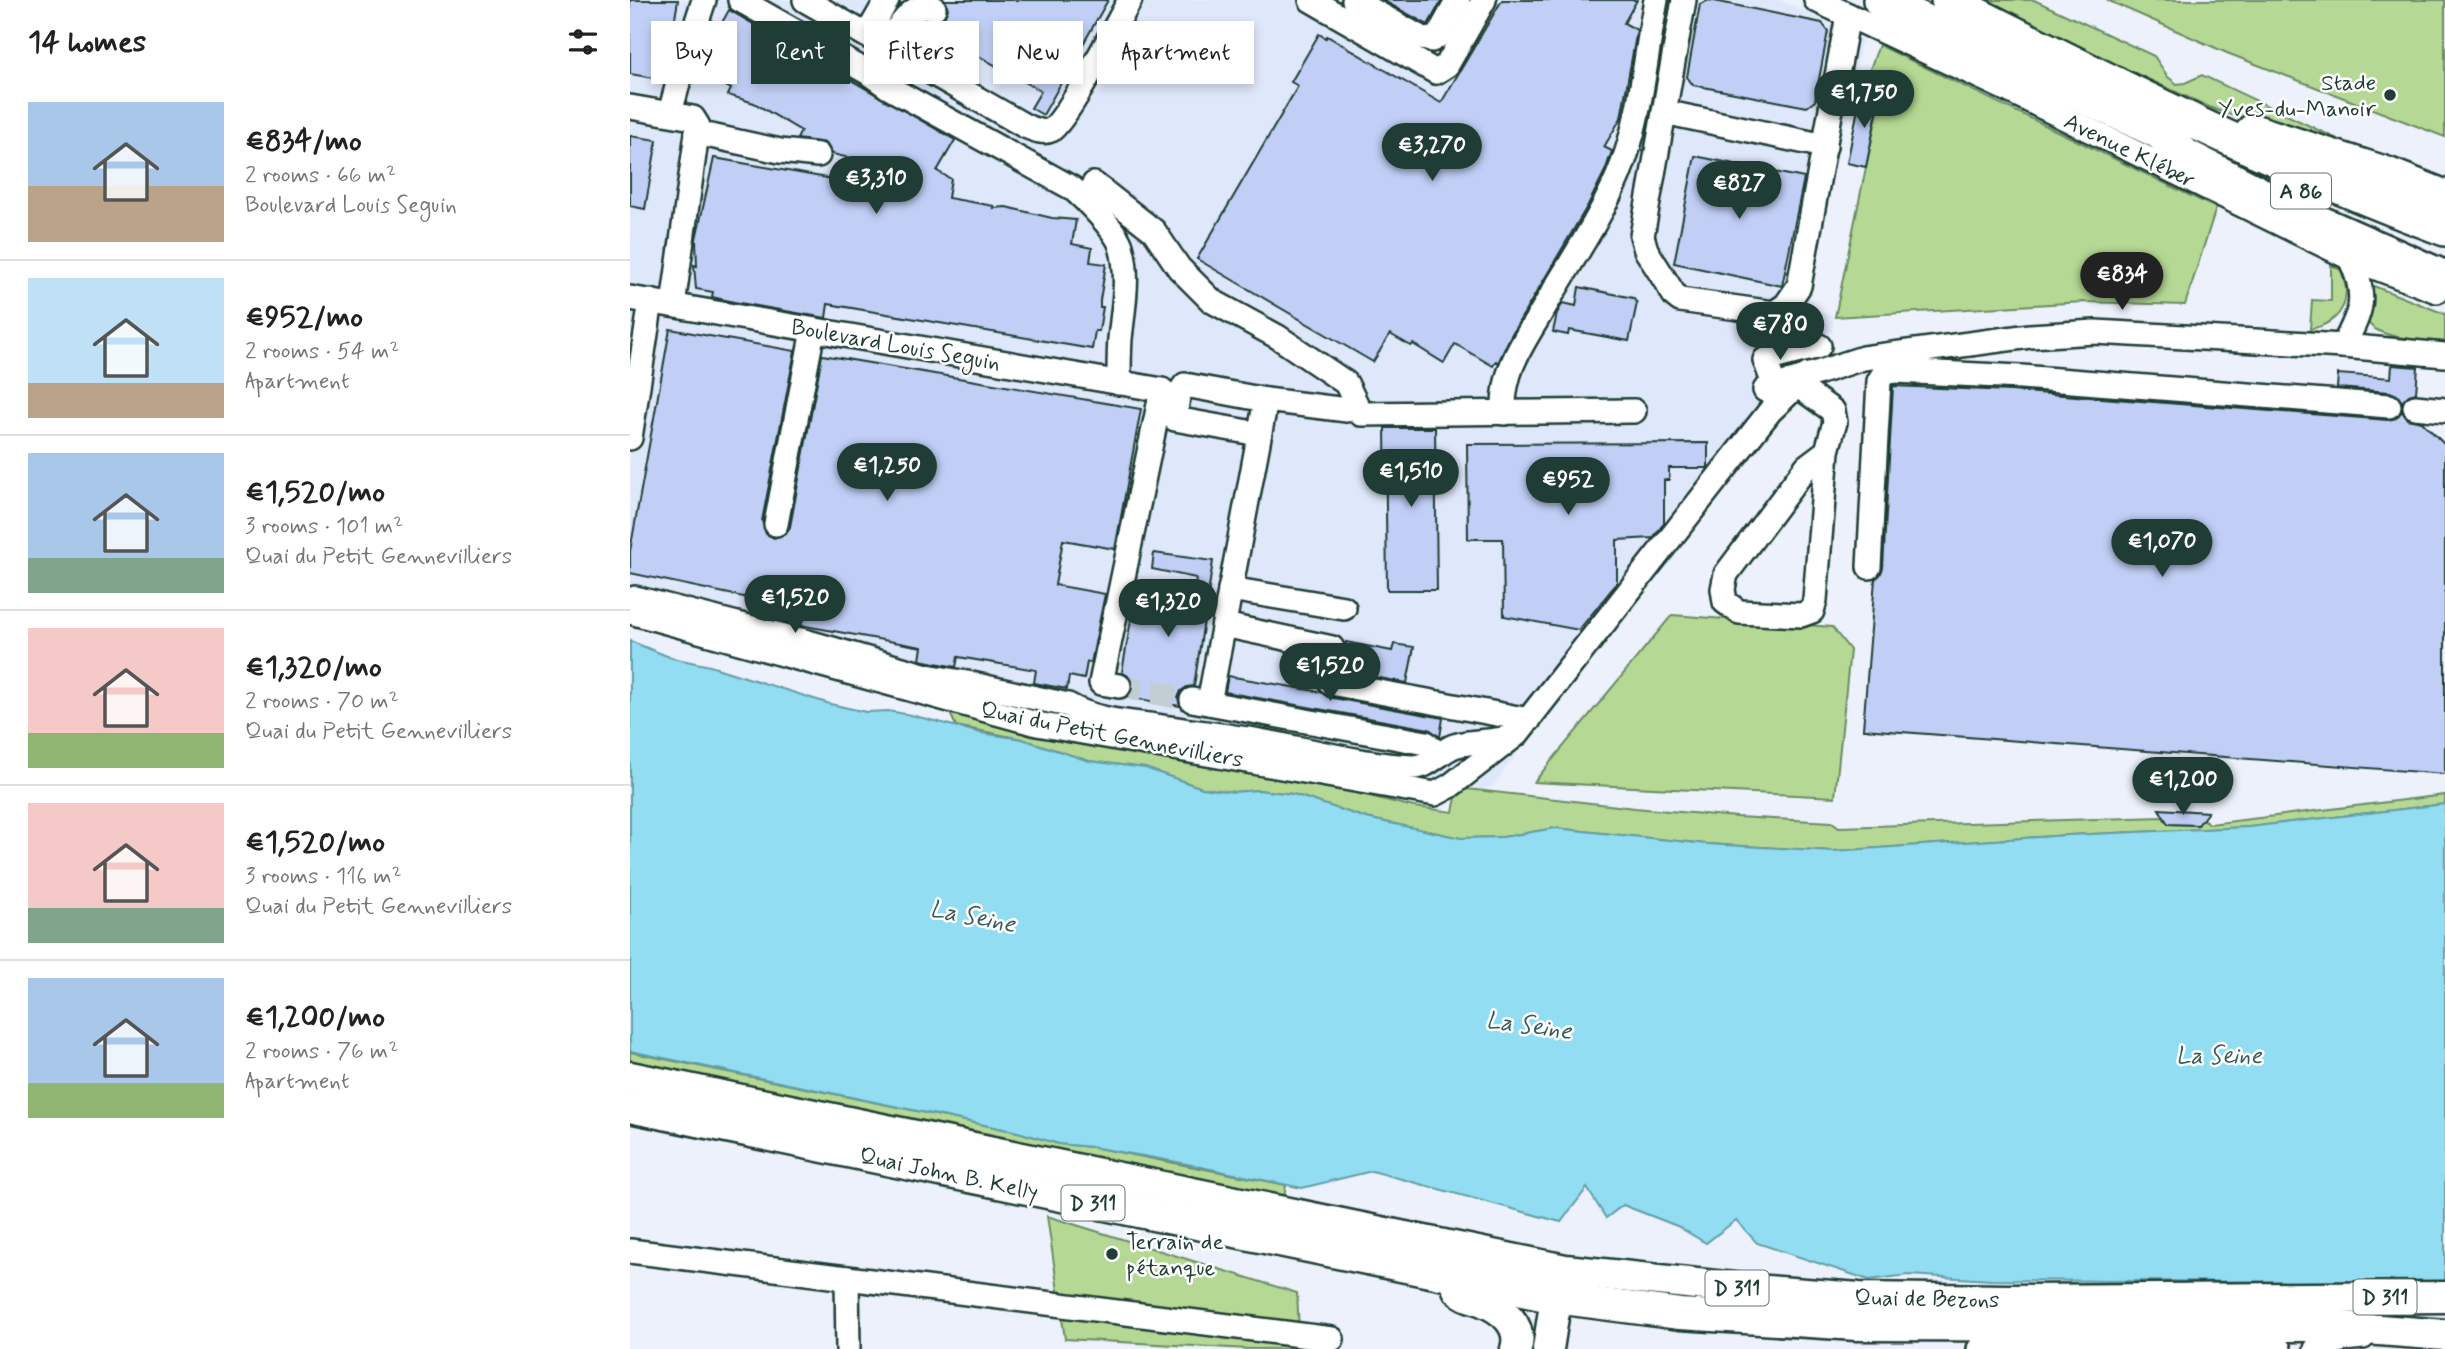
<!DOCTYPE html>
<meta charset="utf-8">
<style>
body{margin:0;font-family:Mynerve,sans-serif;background:#f6f6f6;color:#222;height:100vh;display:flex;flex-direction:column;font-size:26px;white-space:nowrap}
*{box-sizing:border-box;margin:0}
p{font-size:23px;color:#767676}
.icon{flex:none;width:38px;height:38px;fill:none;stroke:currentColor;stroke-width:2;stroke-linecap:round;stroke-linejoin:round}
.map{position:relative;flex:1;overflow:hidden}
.sheet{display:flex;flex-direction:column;background:#fff;width:630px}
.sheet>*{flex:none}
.banner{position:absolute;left:21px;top:21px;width:665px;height:63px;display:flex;gap:14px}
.price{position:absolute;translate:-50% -60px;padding:0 16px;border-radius:24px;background:#1f3d34;color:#fff;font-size:23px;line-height:46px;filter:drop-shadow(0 2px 4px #0008)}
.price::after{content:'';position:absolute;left:50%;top:42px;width:21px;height:16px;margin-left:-10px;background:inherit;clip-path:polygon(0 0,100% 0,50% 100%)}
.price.current{background:#222;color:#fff}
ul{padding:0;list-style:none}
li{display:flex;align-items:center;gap:21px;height:175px;padding:0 28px}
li+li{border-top:2px solid #e0e0e0}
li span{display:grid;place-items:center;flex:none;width:196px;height:140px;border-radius:0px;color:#555}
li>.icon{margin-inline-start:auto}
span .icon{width:84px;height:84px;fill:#fffc;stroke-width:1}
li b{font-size:30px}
h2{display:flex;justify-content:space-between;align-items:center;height:84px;padding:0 28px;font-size:30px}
.tag{padding:0 24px;border-radius:0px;background:#fff;box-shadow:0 4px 10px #0003;font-size:24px;line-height:63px}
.tag.current{background:#1f3d34;color:#fff}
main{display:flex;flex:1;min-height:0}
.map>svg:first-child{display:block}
</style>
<main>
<section class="sheet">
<h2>14 homes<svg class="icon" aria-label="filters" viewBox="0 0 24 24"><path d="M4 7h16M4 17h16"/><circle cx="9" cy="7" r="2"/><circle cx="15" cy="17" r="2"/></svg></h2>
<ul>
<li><span style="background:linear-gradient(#a9c7e8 60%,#b9a48a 0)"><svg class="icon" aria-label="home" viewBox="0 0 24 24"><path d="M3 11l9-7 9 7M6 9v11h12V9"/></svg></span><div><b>€834/mo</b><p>2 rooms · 66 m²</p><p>Boulevard Louis Seguin</p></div></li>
<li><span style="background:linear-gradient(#bfe0f5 75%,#b9a48a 0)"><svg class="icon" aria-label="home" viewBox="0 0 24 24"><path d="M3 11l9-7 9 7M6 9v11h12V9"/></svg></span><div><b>€952/mo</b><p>2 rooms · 54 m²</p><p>Apartment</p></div></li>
<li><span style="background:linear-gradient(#a9c7e8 75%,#7fa58c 0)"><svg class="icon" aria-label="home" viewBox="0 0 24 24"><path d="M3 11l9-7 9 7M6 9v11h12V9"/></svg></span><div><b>€1,520/mo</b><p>3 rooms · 101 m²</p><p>Quai du Petit Gennevilliers</p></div></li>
<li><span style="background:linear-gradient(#f6c9c9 75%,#8fb573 0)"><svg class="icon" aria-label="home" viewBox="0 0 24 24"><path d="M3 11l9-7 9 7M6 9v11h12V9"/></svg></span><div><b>€1,320/mo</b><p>2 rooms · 70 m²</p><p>Quai du Petit Gennevilliers</p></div></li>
<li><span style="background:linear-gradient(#f6c9c9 75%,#7fa58c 0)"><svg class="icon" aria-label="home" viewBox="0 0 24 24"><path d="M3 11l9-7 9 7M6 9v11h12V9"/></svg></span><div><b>€1,520/mo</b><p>3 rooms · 116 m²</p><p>Quai du Petit Gennevilliers</p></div></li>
<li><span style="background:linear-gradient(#a9c7e8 75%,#8fb573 0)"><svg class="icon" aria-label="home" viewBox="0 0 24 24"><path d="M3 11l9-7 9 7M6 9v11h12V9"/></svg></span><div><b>€1,200/mo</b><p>2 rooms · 76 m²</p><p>Apartment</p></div></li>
</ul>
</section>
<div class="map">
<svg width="1815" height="1349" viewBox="0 0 1815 1349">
<rect width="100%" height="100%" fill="#ecf1fc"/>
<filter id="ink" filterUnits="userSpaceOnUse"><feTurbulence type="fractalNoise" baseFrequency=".0143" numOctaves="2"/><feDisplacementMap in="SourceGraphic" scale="14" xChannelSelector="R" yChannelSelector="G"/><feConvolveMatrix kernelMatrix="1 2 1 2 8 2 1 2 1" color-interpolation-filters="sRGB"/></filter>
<g filter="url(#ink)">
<polygon fill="#dfe7fa" points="0,0 700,0 805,58 838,0 1150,0 1232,39 1176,309 1203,316 1202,332 1125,341 1133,402 1157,414 910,722 863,786 847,792 440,720 346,700 0,609"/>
<g fill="#b5d994" stroke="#6a8b64" stroke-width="2">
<polygon points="1351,0 1404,0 1524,56 1538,77 1547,84 1555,83 1572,75 1722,146 1617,120 1586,110 1445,46"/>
<polygon points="1477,0 1815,0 1815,137 1597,53"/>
<polygon points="1249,45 1586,208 1555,305 1454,302 1205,317 1251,95 1233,88"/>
<path d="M1701 265 1711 270C1723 299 1712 323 1680 329L1682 300 1701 301Z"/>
<path d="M1741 285 1815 314V342C1798 341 1741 339 1737 319 1735 309 1740 295 1741 285Z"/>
<polygon points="1042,615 1202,627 1220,650 1205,797 904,782"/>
<polygon points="320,713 710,789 784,807 823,812 828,788 1005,808 1107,817 1202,822 1209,827 1533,817 1538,824 1568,825 1573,819 1580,824 1815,795 1815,804 1619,827 1438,835 1204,851 1076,844 925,828 873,837 831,838 736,818 663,794 628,790 604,792 572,788 515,768 459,761 392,739 326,726"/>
<polygon points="0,1052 388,1132 429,1144 462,1147 656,1185 653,1204 0,1067"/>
<polygon points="417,1216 667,1293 670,1349 619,1349 435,1339"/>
</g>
<polygon fill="#92ddf2" stroke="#649da6" stroke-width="2" points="0,641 42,658 80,666 200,704 236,712 258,711 281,715 351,733 392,739 459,761 515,768 572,788 604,792 628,790 663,794 736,818 831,838 873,837 925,828 1076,844 1204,851 1438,835 1619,827 1815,804 1815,1283 1361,1280 1278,1275 1239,1280 1127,1243 1106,1220 1076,1243 1047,1226 993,1205 976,1218 957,1188 931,1222 742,1171 672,1188 547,1162 462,1147 429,1144 388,1132 0,1051"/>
<g fill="#c1cff6" stroke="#1f3d34" stroke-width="2">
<polygon points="0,0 48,0 35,80 0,74"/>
<polygon points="315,0 478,0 413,115 401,108 411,91 299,28 302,22 310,21 315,16 318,9"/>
<polygon points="752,0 812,0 798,25"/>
<polygon points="872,0 1007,0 994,23 1007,30 991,118 974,147 982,151 975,171 958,205 880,337 868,363 866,361 863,366 825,344 814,363 783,344 781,346 760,334 743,362 567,259 668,86 661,82 689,34 696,38 697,36 811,103"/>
<polygon points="1079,0 1192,23 1198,31 1185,101 1177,107 1063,85 1057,77 1070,4"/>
<polygon points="99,10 325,140 307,171 321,179 318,198 364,206 363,208 376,207 422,218 446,220 442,244 462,248 460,262 476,264 470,300 470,307 473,307 469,331 465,331 462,349 198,304 196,318 104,302 82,297 83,292 66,289 64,265 67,266 66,239 84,158 259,189 263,168 202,154 196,143 167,139 171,131 124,103 98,95 101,89 66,69"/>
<polygon points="1231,94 1250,97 1236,167 1217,163"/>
<polygon points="0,136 27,140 15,209 0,206"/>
<polygon points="1065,156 1174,178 1152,286 1044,263"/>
<polygon points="949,287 1003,298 1007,303 999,341 939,330 938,335 923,332 927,313 933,303 946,306"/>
<polygon points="40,329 165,351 132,521 136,534 144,538 156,534 160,527 192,355 511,409 485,549 433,540 425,585 475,594 461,663 457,662 454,679 439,676 437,689 404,683 406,670 328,657 326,667 300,662 290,660 292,647 170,625 140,618 142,603 0,573 0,551"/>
<polygon points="1762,365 1788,367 1786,393 1779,395 1772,402 1767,395 1760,392 1707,388 1708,374 1761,378"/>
<polygon points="1263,386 1381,391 1758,420 1766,418 1772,411 1777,419 1792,422 1815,445 1815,774 1233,729 1245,579 1250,575 1253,568"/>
<polygon points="755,428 805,428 807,590 757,590"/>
<polygon points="1078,443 1078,468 1039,468 1039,480 1034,480 1034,523 1023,538 987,540 987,583 949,630 874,616 873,539 838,539 837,444"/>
<polygon points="524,553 583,561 564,686 557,687 551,691 548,698 550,706 497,697 503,689 502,682 498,676 492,672 503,608 561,618 566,578 522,569"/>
<polygon points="716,642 762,651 764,644 784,647 777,683 711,671"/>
<polygon points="598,676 691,692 698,697 813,718 810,737 799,729 595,692"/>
<polygon points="1529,809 1578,812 1568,825 1538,824"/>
</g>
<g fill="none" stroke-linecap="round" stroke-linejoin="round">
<polyline stroke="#c3cdd4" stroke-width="23" stroke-dasharray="23 11" stroke-linecap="butt" points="489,686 562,700"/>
<g stroke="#1f3d34" stroke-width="28">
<g id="minor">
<path d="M110 0 237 72 258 87 442 188C455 199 486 230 491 246 500 276 493 308 490 339 489 353 489 368 489 383"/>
<path d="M175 0 395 126C403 129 413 134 421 130 438 119 487 23 500 0"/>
<path d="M257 0 237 35 260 36C275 23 281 2 304 8"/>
<polyline points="681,0 806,72 817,65 854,0"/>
<polyline points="724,0 791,38 802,40 808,36 828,0"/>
<polyline points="1054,0 1012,236 1016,250 1045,296 1050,300 1144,313 1156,305 1169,286 1218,15"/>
<polyline points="1186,0 1376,89 1720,258 1807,291"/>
<polyline points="0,107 63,118 68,126 43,305"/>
<polyline points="1034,112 1195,146"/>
<polyline points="40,113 54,61 74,0"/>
<polyline points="67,133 150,151 188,155"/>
<polyline points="464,184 524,231 549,268 582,301 648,337 716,383 731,414 1004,411"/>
<polyline points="0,298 532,390 471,683 489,686"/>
<path d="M1713 346C1732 311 1738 296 1720 258"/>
<polyline points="1145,387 1135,360 1189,346"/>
<polyline points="1135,390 1233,358 1400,336 1465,332 1713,346 1815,355"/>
<polyline points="1175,391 1203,411 1205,422 1197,451 1185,600 1182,611 1171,615 1109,612 1095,602 1093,589 1096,574 1177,466 1197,451"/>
<polyline points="1785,407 1815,410"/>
<path d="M874 413C872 369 894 342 915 306 939 264 969 221 988 176 1011 122 1015 58 1026 0"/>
<polyline points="629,434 545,419 548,395 555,385 636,400 717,410"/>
<polyline points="0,438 21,301"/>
<polyline points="146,524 183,330"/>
<polyline points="1239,567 1249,381 1254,373 1265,371 1391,377 1759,406"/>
<polyline points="600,589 714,608"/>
<path d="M5 598 178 642 297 676 337 683 438 705C462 719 492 722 520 725 557 731 594 735 630 741 679 749 732 765 782 767 798 768 809 752 824 746 843 740 862 743 881 737"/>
<polyline points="0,612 407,724 805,794 820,786 887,734 1140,411 1178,375"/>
<polyline points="594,625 702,648 696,676 701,683 899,720"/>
<polyline points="562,700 796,743 809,755"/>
<polyline points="579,703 636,400"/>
<polyline points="0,1251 217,1278 218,1349"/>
<polyline points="217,1278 702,1339"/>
<polyline points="1349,1349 1436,1342 1566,1341 1626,1342 1649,1349"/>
<polyline points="1686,1349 1714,1339 1733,1337"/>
</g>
</g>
<g stroke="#1f3d34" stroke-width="35">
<g id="major">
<polyline points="0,1077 935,1270 1123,1290 1229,1298 1377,1300 1815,1297"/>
<polyline points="0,1107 926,1298 1050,1314 1227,1325 1697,1326 1815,1335"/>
<polyline points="918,1282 926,1298 918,1349"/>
<path d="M828 1289C835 1297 844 1297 853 1301 873 1309 893 1326 886 1349"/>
</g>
</g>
<g stroke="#1f3d34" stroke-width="38">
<g id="highway">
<polyline points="1250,0 1529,132 1556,156 1659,209 1815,278"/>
<path d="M1318 0C1482 83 1643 165 1815 229"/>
<polyline points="1623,131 1757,174 1815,197"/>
</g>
</g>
<use href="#minor" stroke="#fff" stroke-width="23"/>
<use href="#major" stroke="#fff" stroke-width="30"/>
<use href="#highway" stroke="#fff" stroke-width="33"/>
</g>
</g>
<g fill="#1f3d34" stroke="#fff" stroke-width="2.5">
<circle cx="1760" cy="95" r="7"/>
<circle cx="482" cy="1254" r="7"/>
</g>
<g text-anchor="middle" stroke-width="5" stroke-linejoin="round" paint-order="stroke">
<g fill="#fff" stroke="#627771" stroke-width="2">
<rect x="1641" y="173.5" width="60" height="35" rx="5"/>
<rect x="431.5" y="1185.5" width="63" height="35" rx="5"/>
<rect x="1075.5" y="1270.5" width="63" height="35" rx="5"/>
<rect x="1723.5" y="1279.5" width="63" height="35" rx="5"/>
</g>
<g font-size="21" font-weight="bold" fill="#1f3d34">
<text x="1671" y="198">A 86</text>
<text x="463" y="1210">D 311</text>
<text x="1107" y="1295">D 311</text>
<text x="1755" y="1304">D 311</text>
</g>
<g font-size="23" fill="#1f3d34" stroke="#fff" text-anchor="end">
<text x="1746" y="90">Stade<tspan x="1746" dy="26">Yves-du-Manoir</tspan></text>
<text x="496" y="1249" text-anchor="start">Terrain de<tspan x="496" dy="26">pétanque</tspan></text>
</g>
<g font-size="23" fill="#1f3d34" stroke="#fff">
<text transform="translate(1500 150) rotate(26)" y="8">Avenue Kléber</text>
<text transform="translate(266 344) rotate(10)" y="8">Boulevard Louis Seguin</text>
<text transform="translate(482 734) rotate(11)" y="8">Quai du Petit Gennevilliers</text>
<text transform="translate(319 1173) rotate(12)" y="8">Quai John B. Kelly</text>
<text transform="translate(1297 1298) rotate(1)" y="8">Quai de Bezons</text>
</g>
<g font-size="24" font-style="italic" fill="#365d5a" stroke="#fff">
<text transform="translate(343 916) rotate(11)" y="8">La Seine</text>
<text transform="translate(899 1025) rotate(8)" y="8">La Seine</text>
<text x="1589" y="1063">La Seine</text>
</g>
</g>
</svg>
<b class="price" style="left:1234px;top:130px">€1,750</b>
<b class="price" style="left:802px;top:183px">€3,270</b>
<b class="price" style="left:246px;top:216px">€3,310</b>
<b class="price" style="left:1109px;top:221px">€827</b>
<b class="price current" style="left:1492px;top:312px">€834</b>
<b class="price" style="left:1150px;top:362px">€780</b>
<b class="price" style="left:257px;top:503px">€1,250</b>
<b class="price" style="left:781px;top:509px">€1,510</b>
<b class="price" style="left:938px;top:517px">€952</b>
<b class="price" style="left:1532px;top:579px">€1,070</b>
<b class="price" style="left:165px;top:635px">€1,520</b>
<b class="price" style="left:538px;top:639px">€1,320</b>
<b class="price" style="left:700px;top:703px">€1,520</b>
<b class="price" style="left:1553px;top:817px">€1,200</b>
<div class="banner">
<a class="tag">Buy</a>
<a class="tag current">Rent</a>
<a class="tag">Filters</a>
<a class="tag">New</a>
<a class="tag">Apartment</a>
</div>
</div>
</main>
